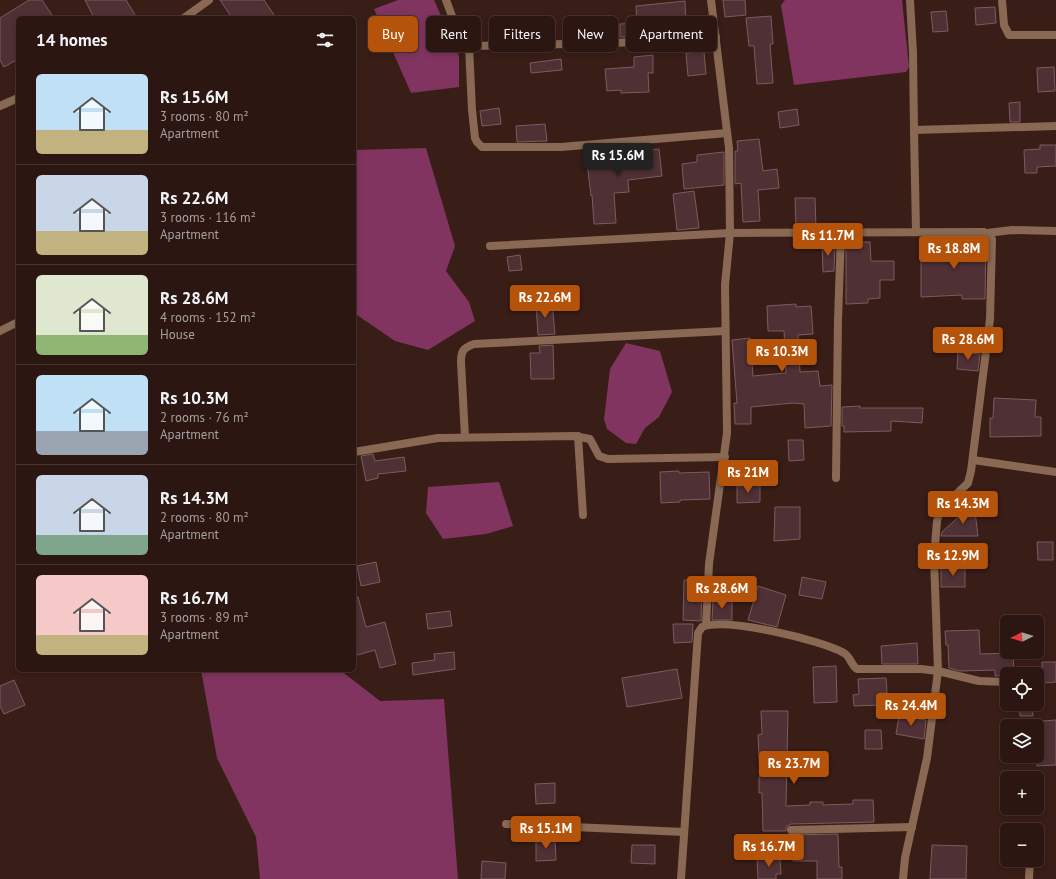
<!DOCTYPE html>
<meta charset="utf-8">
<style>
body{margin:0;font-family:"PT Sans",sans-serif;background:#331f1a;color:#f1f3f6;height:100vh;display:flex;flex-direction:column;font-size:15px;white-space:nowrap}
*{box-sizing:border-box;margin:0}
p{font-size:13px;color:#a69f9f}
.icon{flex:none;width:22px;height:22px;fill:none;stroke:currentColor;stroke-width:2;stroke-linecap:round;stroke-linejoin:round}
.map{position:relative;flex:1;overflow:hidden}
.details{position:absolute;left:16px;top:16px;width:340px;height:656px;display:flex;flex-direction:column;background:#2b1611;border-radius:6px;box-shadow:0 2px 6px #0003,0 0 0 1px #473531}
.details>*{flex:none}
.banner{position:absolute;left:368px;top:16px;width:380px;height:36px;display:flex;gap:8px}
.needle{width:26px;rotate:265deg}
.tools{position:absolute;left:1000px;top:615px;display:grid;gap:8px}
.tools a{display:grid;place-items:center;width:44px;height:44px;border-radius:6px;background:#2b1611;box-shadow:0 2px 6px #0003,0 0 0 1px #473531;font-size:20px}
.price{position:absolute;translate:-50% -34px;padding:0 9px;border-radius:4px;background:#b45309;color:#fff;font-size:13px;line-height:26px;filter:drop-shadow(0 1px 2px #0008)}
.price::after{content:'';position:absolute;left:50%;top:24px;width:12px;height:9px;margin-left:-6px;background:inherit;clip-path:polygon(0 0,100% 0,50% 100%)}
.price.current{background:#222;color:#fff}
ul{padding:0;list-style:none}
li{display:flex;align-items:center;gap:12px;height:100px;padding:0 20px}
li+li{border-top:1px solid #473531}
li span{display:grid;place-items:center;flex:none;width:112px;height:80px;border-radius:6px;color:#555}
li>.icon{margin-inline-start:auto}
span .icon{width:48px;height:48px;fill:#fffc;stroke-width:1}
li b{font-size:17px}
h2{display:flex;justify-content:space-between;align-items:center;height:48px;padding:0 20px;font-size:17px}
.pill{padding:0 14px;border-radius:6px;background:#2b1611;box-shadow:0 2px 6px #0003,0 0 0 1px #473531;font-size:14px;line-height:36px}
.pill.current{background:#b45309;color:#fff}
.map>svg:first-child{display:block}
</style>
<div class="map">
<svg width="1056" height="879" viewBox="0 0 1056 879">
<rect width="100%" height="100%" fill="#391d17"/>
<g fill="#813460">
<polygon points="398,0 434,0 459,56 459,87 411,93 374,9"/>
<polygon points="785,0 902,0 909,67 906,72 794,85 781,5"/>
<polygon points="426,148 455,246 446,271 469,302 475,321 428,350 395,341 354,313 354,150"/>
<polygon points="626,343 660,351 672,392 659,417 645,428 636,444 626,443 607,429 604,419 610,369"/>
<polygon points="499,482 513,526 486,534 443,539 426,513 428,487"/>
<polygon points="201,670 340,670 380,701 444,699 458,879 260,879 256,837 217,758"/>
</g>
<g fill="#4f3035" stroke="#7d5b5f">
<polygon points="29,0 42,0 54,18 18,18 18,59 4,67 0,60 0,18"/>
<polygon points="85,0 126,0 137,18 94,18"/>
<polygon points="220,0 264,0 276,18 232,18"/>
<polygon points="723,0 745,0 746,15 725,17"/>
<polygon points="685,1 686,23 671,23 673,34 620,37 620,24 637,23 636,6"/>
<polygon points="995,7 996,23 976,25 975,8"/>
<polygon points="946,11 948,31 933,32 931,12"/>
<polygon points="771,16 773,44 770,44 773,83 757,84 754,46 749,46 746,18"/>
<polygon points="704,52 706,74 688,76 686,53"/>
<polygon points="653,55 653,73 648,73 649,92 621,93 621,90 607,91 605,69 634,67 634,57"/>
<polygon points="561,59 562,70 531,73 530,63"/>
<polygon points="1054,67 1055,91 1038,92 1037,68"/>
<polygon points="1020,102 1020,122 1010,122 1009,103"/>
<polygon points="499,108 501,124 482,126 480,111"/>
<polygon points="797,109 799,125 780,128 778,112"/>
<polygon points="545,124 547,141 517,142 516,126"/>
<polygon points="759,139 763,171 777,169 779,188 758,190 760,221 743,222 741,183 735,184 735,151 738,151 737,141"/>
<polygon points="1040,145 1056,145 1056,166 1037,167 1037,173 1025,173 1024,150 1040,149"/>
<polygon points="637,149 637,151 659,149 662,176 628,180 629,192 614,193 616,223 594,224 592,195 591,196 586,154"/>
<polygon points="724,152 724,185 684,189 682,164 697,162 697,155"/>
<polygon points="694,191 699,228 677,230 673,194"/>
<polygon points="795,198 815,198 816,227 796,227"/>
<polygon points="936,240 937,245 986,241 985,299 962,299 962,295 921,297 921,241"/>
<polygon points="822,242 835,243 834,271 823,272"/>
<polygon points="846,242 870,242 871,261 894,261 894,280 880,280 880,298 868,299 868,303 846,304"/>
<polygon points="520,255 522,270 509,271 507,257"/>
<polygon points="552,302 555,334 538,335 536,304"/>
<polygon points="796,304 796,307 811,306 813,334 798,335 800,372 818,371 820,386 832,385 831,426 805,428 804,404 793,403 751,407 751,424 735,424 734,403 737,403 732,340 750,338 753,376 786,373 784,331 768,331 767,306"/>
<polygon points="553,345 554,379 531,379 530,353 540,353 539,346"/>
<polygon points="958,352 980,354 978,371 957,369"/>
<polygon points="994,398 1036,400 1035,417 1041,417 1041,436 990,437 990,418 993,418"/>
<polygon points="860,406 860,408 923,408 922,423 891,421 891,431 844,432 844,426 842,426 842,407"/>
<polygon points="788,440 803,440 804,460 789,461"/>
<polygon points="373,454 375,461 404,457 406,471 378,474 378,478 366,481 361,456"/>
<polygon points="679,471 679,473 709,472 710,499 680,500 680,502 661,503 660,472"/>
<polygon points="760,485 760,502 737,503 737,486"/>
<polygon points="974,503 978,536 941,536 942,532"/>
<polygon points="775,507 800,507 800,539 774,541"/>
<polygon points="1037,542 1053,542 1053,560 1038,560"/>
<polygon points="376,562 380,582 361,586 357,566"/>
<rect x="941" y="567" width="24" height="20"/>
<polygon points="802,577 826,582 822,599 799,595"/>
<polygon points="684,580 702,580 701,621 683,620"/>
<polygon points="758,586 786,595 777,627 748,620"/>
<polygon points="354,597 358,597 366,627 385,622 396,664 380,668 375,650 354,656"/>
<polygon points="713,599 732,600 732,620 712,620"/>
<polygon points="450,611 452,626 428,629 426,614"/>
<polygon points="673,624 693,624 692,642 674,643"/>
<polygon points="979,630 980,654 1013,653 1014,674 995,676 995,670 960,671 949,668 948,645 946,645 945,631"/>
<polygon points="917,643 918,664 882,664 881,646"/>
<polygon points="454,652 455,669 413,675 412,663 435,660 434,654"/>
<polygon points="1042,662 1056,662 1056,682 1044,683 1042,679"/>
<polygon points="836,666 837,702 814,703 813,667"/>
<polygon points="677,669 682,698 627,707 622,678"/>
<polygon points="886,678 887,693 880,693 880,705 854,706 853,695 859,694 858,679"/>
<polygon points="14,680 25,705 4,714 0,706 0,686"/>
<polygon points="1019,704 1032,704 1033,716 1020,716"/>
<polygon points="761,711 788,711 786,806 810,805 810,802 823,802 823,805 853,804 853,800 873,800 874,822 791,824 786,827 786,831 763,831 762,793 759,793 759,777 760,777 758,735 762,734"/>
<polygon points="899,716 926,720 924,739 896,734"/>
<polygon points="1056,720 1056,765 1037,766 1037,752 1044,752 1043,721"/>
<polygon points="865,730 881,730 882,749 865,749"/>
<polygon points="555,783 555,803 536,804 535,784"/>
<polygon points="838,834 839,867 842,867 842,879 817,879 817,861 793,861 792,835"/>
<polygon points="555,839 556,860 536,861 536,840"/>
<polygon points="632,845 655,845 655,864 631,863"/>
<polygon points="932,845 967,846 966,879 930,879"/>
<polygon points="780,857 781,874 776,874 776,879 758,879 757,858"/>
<polygon points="482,861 506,863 505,879 481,879"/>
</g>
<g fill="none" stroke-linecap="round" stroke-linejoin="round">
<g stroke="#896953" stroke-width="8">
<polyline points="446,0 461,40 469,46 615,43 716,37"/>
<polyline points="910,0 913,53 914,130"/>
<polyline points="1002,0 1004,25 1009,35 1056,35"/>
<polyline points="184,18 209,0"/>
<polyline points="469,46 472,110 475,138 477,142 482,147 561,147 727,133"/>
<polyline points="0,106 18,98"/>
<polyline points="916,232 914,130 1056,126"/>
<polyline points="987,233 1012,230 1056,231"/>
<path d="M490 246 730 233 984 232 992 239 990 319 971 471 968 483 940 510 937 521 934 558 938 671 921 669H857C851 665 850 656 844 653 821 640 726 617 702 627L698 633 681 879"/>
<polyline points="0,331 18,322"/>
<polyline points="578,436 583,515"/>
<path d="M465 437 461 362C461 351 463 348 474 344L725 331"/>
<polyline points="354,452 438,438 574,436 590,439 599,456 608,459 725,457"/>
<polyline points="973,460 1056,472"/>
<polyline points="836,478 838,320 841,233"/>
<polyline points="706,625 709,564 727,433 725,285 730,233 729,148 711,0"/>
<polyline points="1037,683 1039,683"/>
<polyline points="506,824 684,832"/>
<polyline points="791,830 912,827"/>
<polyline points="903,879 905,858 927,758 938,671 979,681 1007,682"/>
<polyline points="1029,879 1030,860"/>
</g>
</g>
</svg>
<div class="tools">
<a><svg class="needle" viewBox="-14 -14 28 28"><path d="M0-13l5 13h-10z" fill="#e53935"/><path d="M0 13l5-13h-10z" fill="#a69f9f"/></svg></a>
<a><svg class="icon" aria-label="locate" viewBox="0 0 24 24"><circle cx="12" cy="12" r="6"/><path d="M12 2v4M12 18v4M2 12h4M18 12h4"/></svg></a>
<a><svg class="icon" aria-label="layers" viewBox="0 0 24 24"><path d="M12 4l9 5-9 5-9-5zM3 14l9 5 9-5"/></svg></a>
<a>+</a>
<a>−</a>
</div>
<b class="price current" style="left:618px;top:177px">Rs 15.6M</b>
<b class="price" style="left:828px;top:257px">Rs 11.7M</b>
<b class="price" style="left:954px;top:270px">Rs 18.8M</b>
<b class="price" style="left:545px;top:319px">Rs 22.6M</b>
<b class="price" style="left:968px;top:361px">Rs 28.6M</b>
<b class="price" style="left:782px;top:373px">Rs 10.3M</b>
<b class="price" style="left:748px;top:494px">Rs 21M</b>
<b class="price" style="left:963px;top:525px">Rs 14.3M</b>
<b class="price" style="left:953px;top:577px">Rs 12.9M</b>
<b class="price" style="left:722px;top:610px">Rs 28.6M</b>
<b class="price" style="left:911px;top:727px">Rs 24.4M</b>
<b class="price" style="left:794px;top:785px">Rs 23.7M</b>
<b class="price" style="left:546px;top:850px">Rs 15.1M</b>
<b class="price" style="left:769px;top:868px">Rs 16.7M</b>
<div class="banner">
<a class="pill current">Buy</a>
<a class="pill">Rent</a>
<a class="pill">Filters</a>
<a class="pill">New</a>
<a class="pill">Apartment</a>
</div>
<section class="details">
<h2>14 homes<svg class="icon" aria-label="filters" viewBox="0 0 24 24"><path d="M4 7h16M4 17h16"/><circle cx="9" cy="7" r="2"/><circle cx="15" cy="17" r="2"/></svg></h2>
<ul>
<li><span style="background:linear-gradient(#bfe0f5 70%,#c2b280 0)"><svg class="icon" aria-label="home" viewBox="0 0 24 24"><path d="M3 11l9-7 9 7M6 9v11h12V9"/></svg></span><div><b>Rs 15.6M</b><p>3 rooms · 80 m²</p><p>Apartment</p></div></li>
<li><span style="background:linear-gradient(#c9d6e8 70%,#c2b280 0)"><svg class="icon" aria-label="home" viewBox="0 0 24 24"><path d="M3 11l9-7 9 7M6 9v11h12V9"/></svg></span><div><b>Rs 22.6M</b><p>3 rooms · 116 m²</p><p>Apartment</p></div></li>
<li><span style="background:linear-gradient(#dfe7d0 75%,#8fb573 0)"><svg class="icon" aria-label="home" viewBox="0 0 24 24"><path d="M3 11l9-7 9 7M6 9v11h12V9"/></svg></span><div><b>Rs 28.6M</b><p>4 rooms · 152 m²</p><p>House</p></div></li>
<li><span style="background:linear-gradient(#bfe0f5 70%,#9aa5b1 0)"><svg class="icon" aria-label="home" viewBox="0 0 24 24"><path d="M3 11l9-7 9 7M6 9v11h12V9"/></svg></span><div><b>Rs 10.3M</b><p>2 rooms · 76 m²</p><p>Apartment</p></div></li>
<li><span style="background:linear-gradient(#c9d6e8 75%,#7fa58c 0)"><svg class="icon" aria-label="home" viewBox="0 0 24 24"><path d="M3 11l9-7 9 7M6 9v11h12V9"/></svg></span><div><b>Rs 14.3M</b><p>2 rooms · 80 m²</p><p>Apartment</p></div></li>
<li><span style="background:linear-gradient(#f6c9c9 75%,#c2b280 0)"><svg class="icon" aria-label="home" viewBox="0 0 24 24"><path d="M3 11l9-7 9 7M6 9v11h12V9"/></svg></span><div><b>Rs 16.7M</b><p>3 rooms · 89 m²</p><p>Apartment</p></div></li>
</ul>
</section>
</div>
